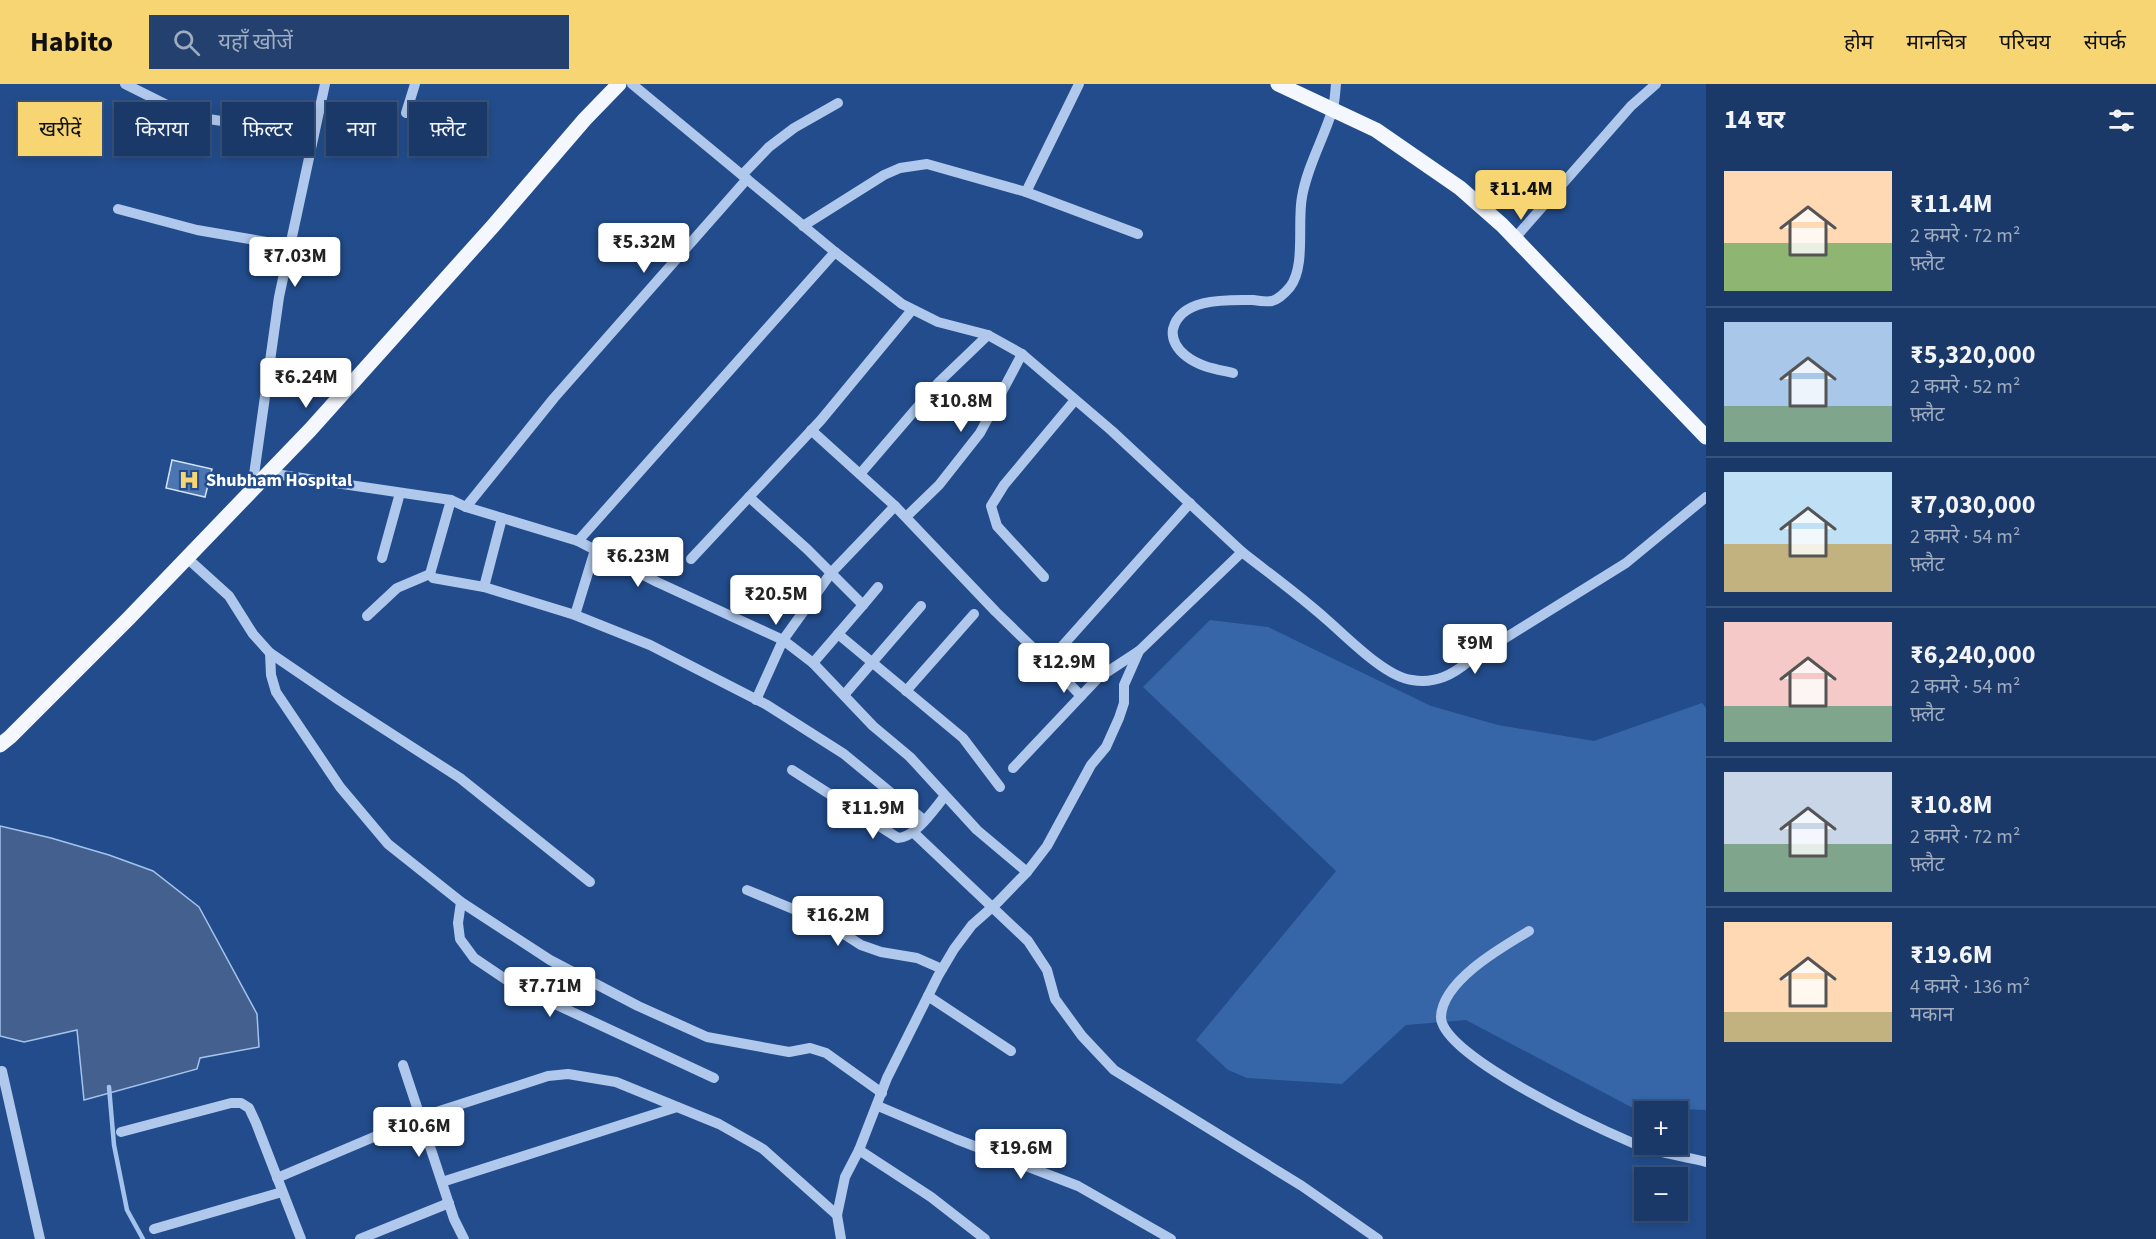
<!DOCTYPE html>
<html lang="hi">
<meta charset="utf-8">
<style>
body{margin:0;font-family:"Source Sans 3","Noto Sans Devanagari",sans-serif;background:#23406e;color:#f1f3f6;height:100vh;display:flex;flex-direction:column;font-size:22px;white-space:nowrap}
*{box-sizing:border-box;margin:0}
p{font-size:20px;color:#9facc0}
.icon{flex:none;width:33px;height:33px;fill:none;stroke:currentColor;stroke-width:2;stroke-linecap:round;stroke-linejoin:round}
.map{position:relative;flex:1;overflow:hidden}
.drawer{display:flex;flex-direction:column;background:#1a3968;width:450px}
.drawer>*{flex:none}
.banner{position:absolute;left:18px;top:18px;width:570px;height:54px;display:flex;gap:12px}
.fabs{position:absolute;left:1634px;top:1017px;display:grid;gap:12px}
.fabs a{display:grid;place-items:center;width:54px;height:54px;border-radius:0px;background:#1a3968;box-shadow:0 3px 9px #0003,0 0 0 2px #38537c;font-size:30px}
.price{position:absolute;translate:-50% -51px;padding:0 14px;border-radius:6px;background:#fff;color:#222;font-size:20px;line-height:39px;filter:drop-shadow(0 2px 3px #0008)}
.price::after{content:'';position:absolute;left:50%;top:36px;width:18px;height:14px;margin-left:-9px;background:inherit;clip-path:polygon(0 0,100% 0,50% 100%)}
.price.active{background:#f7d572;color:#111}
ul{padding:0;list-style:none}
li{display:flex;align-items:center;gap:18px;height:150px;padding:0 18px}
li+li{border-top:2px solid #38537c}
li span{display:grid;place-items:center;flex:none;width:168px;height:120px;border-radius:0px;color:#555}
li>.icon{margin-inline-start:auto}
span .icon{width:72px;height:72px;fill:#fffc;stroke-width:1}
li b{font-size:26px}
h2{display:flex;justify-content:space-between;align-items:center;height:72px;padding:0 18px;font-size:26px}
.tag{padding:0 21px;border-radius:0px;background:#1a3968;box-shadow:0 3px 9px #0003,0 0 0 2px #38537c;font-size:21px;line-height:54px}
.tag.active{background:#f7d572;color:#111}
header{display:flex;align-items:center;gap:36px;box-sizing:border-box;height:84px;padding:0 30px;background:#f7d572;color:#111}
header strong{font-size:28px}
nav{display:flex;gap:33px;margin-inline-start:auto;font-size:21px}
.search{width:420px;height:54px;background:#23406e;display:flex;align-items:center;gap:15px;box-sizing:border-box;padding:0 21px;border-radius:0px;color:#9facc0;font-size:22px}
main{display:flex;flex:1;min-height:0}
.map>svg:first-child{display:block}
</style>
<header>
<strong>Habito</strong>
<div class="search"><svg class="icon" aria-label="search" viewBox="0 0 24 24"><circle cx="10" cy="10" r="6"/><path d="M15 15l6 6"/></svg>यहाँ खोजें</div>
<nav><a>होम</a><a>मानचित्र</a><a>परिचय</a><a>संपर्क</a></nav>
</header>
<main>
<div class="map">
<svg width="1706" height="1155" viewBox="0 0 1706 1155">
<rect width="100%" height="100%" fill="#224c8b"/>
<polygon fill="#3666a8" points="1210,536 1268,543 1431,622 1498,641 1594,657 1702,619 1706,624 1706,1026 1631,1023 1466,936 1406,941 1342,1000 1247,994 1228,986 1196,956 1336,787 1143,603"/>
<polygon fill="#43608e" stroke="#a4c3ec" stroke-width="1.5" points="0,742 51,754 109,771 153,787 199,823 257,930 259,963 200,974 197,985 84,1016 77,946 24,958 0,952"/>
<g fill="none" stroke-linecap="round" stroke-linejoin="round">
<polyline stroke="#a4c3ec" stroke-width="4.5" points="109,1003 114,1061 127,1126 143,1155"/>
</g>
<polygon fill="#4b76b2" stroke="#d4e3f8" stroke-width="1.5" points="172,376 212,385 205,413 166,404"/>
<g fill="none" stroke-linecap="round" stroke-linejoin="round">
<g stroke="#b0c8eb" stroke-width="10">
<polyline points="125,0 189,32 313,51"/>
<polyline points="632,0 835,168 902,220 938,238 988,251 1022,270 1112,347 1242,468 1139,567 1124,601 1124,619 1119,634 1106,663 1091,681 1047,762 1027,788 998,818 972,841 954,865 938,892 887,994 859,1066 845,1093 837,1131 841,1155"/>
<polyline points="406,29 415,0"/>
<polyline points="742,91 769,63 794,44 838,19"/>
<polyline points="1026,108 1079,0"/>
<polyline points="118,125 197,146 290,162"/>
<polyline points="803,142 884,91 900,84 927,80 1026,108 1138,150"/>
<polyline points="1515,154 1631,22 1656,0"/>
<polyline points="835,168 578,457 657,498 783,556 813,579 873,642 910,673 977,746 1027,788"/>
<path d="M1233 289C1216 285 1200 283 1186 272 1178 266 1171 256 1173 245 1181 213 1228 216 1253 216 1259 217 1266 218 1272 217 1279 215 1285 209 1290 203 1306 182 1297 139 1302 113 1307 83 1323 56 1332 27 1335 19 1335 9 1336 0"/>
<polyline points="811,346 895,422 996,528 1060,590 1081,612"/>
<polyline points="268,389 451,416 466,423 578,457"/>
<polyline points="860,390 939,298 988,251"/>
<polyline points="252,405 279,213 325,0"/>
<polyline points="749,413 807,465 863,521 878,503"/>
<polyline points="466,423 554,314 747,95"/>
<polyline points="906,433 939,401 980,349 1022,270"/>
<path d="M1242 468C1270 490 1299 511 1326 535 1346 552 1385 593 1412 596 1435 600 1453 591 1470 576L1626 479 1706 413"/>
<polyline points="187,474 229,512 253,550 270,569 339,616 460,694 590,798"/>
<polyline points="382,474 400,409"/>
<polyline points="691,475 821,336 912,226"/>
<polyline points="430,490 451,416"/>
<polyline points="1044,493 997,442 991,422 1004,401 1075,316"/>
<polyline points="484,503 502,434"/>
<polyline points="575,531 595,466"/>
<polyline points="367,532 397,504 430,490 433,494 484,503 575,531 650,561 767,621 844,670 924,736"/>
<polyline points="838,550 963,654 1000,703"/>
<polyline points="270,569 271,591 276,608 340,703 388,760 461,818 550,876 638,922 707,953 789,968 810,964 826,969 882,1009"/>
<polyline points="1048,578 1190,419"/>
<polyline points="813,579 863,521"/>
<polyline points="906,607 974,530"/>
<polyline points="844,611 921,522"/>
<polyline points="756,616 783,556 831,489 895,422"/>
<polyline points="1013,684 1098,594 1139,567"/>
<path d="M792 686 898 754C915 754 934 725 945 712"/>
<polyline points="914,749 1028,857 1047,886 1055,915 1082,952 1114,986 1302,1102 1378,1155"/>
<polyline points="747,806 827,839 861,861 881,868 917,874 942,885"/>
<polyline points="461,818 458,839 460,855 474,874 514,901 714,994"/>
<path d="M1529 847C1502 863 1442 897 1441 933 1441 972 1600 1045 1635 1060 1657 1069 1683 1072 1706 1078"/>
<polyline points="928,912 1011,967"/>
<polyline points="403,981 454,1135 464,1155"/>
<polyline points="2,987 40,1155"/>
<polyline points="878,1022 956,1055 1078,1102 1171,1155"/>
<polyline points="121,1048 231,1019 241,1019 249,1024 256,1039 301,1155"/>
<polyline points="859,1066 931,1113 985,1155"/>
<polyline points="277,1094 421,1033 548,992 568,990 616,998 719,1040 763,1065 837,1131"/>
<polyline points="442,1098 677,1023"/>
<polyline points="154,1145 282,1108"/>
<polyline points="360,1155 449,1119"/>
</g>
<g stroke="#f4f8fe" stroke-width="15">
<polyline points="1278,0 1376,46 1460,104 1502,141 1706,353"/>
<polyline points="0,661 10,653 129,534 310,346 493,142 585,35 619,0"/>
</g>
</g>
<defs>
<g id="hospital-bare" transform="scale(1.62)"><path d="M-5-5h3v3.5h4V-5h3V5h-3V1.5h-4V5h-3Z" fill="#f7d572" stroke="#224c8b" stroke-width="2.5" paint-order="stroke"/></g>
</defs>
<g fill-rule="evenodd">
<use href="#hospital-bare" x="189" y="396"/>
</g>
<g text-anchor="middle" stroke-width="5" stroke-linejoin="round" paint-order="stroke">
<g font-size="18" font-weight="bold" fill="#fff" stroke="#224c8b" text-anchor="start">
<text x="206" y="402">Shubham Hospital</text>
</g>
</g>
</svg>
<div class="fabs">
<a>+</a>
<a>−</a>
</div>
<b class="price active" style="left:1521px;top:137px">₹11.4M</b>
<b class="price" style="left:644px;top:190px">₹5.32M</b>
<b class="price" style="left:295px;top:204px">₹7.03M</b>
<b class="price" style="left:306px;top:325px">₹6.24M</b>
<b class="price" style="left:961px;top:349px">₹10.8M</b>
<b class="price" style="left:638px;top:504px">₹6.23M</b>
<b class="price" style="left:776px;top:542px">₹20.5M</b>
<b class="price" style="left:1475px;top:591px">₹9M</b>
<b class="price" style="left:1064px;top:610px">₹12.9M</b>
<b class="price" style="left:873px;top:756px">₹11.9M</b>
<b class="price" style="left:838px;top:863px">₹16.2M</b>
<b class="price" style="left:550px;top:934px">₹7.71M</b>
<b class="price" style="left:419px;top:1074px">₹10.6M</b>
<b class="price" style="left:1021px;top:1096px">₹19.6M</b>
<div class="banner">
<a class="tag active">खरीदें</a>
<a class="tag">किराया</a>
<a class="tag">फ़िल्टर</a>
<a class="tag">नया</a>
<a class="tag">फ़्लैट</a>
</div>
</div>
<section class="drawer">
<h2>14 घर<svg class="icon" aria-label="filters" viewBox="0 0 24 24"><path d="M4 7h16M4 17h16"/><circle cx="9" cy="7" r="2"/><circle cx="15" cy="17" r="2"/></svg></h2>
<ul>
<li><span style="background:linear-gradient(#ffd9b3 60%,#8fb573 0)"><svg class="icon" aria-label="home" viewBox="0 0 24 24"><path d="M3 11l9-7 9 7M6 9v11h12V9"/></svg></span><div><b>₹11.4M</b><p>2 कमरे · 72 m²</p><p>फ़्लैट</p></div></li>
<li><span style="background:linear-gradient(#a9c7e8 70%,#7fa58c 0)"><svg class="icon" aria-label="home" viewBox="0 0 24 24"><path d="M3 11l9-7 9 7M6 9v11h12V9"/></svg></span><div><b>₹5,320,000</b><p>2 कमरे · 52 m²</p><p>फ़्लैट</p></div></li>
<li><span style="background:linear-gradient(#bfe0f5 60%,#c2b280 0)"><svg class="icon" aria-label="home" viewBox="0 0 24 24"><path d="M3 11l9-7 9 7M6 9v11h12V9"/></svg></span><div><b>₹7,030,000</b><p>2 कमरे · 54 m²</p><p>फ़्लैट</p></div></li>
<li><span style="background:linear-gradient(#f6c9c9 70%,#7fa58c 0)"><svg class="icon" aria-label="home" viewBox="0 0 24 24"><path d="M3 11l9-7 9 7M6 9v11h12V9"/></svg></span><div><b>₹6,240,000</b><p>2 कमरे · 54 m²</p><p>फ़्लैट</p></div></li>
<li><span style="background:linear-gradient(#c9d6e8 60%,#7fa58c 0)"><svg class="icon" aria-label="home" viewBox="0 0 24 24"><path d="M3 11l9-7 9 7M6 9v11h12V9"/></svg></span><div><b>₹10.8M</b><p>2 कमरे · 72 m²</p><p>फ़्लैट</p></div></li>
<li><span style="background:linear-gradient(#ffd9b3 75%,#c2b280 0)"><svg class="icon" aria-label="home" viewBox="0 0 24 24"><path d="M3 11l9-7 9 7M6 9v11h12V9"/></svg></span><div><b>₹19.6M</b><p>4 कमरे · 136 m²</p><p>मकान</p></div></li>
</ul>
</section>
</main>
